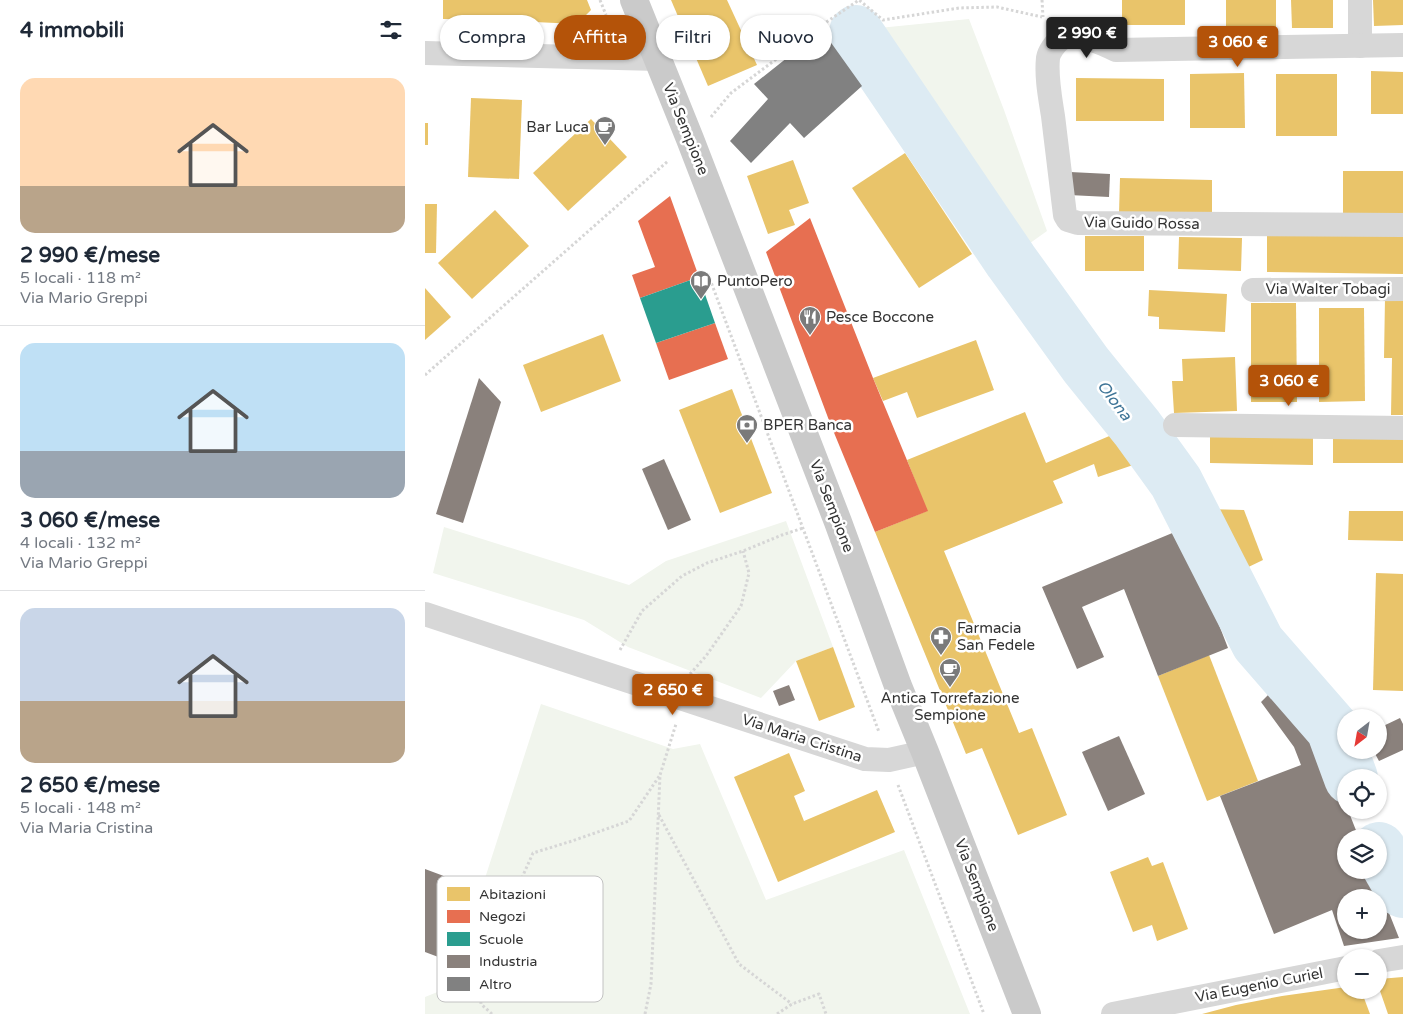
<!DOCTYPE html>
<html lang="it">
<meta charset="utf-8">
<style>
body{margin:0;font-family:"Varela Round",sans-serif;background:#f2f2f3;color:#1f2937;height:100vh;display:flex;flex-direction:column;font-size:19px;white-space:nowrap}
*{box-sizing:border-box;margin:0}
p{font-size:16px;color:#747a83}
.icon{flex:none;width:28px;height:28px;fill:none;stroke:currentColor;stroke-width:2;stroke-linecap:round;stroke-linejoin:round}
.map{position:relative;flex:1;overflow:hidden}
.panel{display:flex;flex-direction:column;background:#fff;width:425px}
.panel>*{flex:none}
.hud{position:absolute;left:15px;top:15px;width:475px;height:45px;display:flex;gap:10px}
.needle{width:32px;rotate:211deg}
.tools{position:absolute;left:912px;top:709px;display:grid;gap:10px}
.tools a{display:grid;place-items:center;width:50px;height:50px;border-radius:50%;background:#fff;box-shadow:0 1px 4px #0004;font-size:25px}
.price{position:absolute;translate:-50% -42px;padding:0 11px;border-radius:5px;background:#b45309;color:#fff;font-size:16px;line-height:32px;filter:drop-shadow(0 1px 2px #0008)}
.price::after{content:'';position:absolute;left:50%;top:30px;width:15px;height:11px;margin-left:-8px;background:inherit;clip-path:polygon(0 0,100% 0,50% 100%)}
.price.on{background:#222;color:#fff}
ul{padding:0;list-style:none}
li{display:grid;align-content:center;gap:10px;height:265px;padding:0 20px}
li+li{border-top:1px solid #e0e1e3}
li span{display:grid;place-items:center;height:155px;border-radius:15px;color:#555}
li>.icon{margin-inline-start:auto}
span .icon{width:90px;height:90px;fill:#fffc;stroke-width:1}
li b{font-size:21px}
h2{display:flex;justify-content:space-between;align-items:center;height:60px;padding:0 20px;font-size:21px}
.pill{padding:0 18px;border-radius:22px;background:#fff;box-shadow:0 1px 4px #0004;font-size:18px;line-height:45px}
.pill.on{background:#b45309;color:#fff}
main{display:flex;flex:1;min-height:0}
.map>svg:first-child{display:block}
</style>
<main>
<section class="panel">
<h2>4 immobili<svg class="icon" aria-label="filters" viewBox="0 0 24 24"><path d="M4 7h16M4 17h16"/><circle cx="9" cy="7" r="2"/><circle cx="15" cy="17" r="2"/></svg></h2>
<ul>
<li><span style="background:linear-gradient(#ffd9b3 70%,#b9a48a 0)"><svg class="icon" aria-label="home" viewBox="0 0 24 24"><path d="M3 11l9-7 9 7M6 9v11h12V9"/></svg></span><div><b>2 990 €/mese</b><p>5 locali · 118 m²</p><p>Via Mario Greppi</p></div></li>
<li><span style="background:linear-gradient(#bfe0f5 70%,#9aa5b1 0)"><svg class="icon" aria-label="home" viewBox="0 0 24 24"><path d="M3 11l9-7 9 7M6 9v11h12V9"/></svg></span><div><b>3 060 €/mese</b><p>4 locali · 132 m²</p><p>Via Mario Greppi</p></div></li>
<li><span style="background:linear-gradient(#c9d6e8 60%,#b9a48a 0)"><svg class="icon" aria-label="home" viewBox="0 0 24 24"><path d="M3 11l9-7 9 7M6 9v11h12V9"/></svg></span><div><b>2 650 €/mese</b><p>5 locali · 148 m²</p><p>Via Maria Cristina</p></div></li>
</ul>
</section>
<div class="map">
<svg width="978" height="1014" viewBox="0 0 978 1014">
<rect width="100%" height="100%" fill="#fff"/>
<g fill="#f1f5ed">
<polygon points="544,19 579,110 622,231 601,246 454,28"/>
<polygon points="361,521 408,647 371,661 336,698 203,647 159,620 8,573 19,527 204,585 241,561"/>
<polygon points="116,704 248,749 275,744 341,900 479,850 545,1014 0,1014 0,997 25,987"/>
</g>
<g fill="#e9c46a">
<polygon points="18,0 162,0 166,10 152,24 70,20 18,19"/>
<polygon points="246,0 302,0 332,65 283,86"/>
<rect x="697" y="0" width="63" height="25"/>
<rect x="801" y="0" width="50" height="36"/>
<polygon points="866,0 908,0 908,28 867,28"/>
<polygon points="948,0 978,0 978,25 949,26"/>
<polygon points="946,71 978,72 978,114 946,114"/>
<polygon points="819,73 820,128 765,128 765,74"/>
<rect x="851" y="74" width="61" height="62"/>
<polygon points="651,78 739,79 739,121 651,121"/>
<polygon points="46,98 97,100 94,179 43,177"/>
<polygon points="166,119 202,157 143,211 108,173"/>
<rect x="0" y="123" width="3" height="22"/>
<polygon points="480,153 547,254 494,288 427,188"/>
<polygon points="368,160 384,203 364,210 370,225 343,234 322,176"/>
<rect x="918" y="171" width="60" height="45"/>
<polygon points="695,178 787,180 787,216 694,214"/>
<polygon points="0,204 12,204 11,253 0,253"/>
<polygon points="70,210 104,246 47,299 13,263"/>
<polygon points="842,234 978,235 978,274 842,272"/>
<rect x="660" y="236" width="59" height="35"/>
<polygon points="754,237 817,238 816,271 753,269"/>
<polygon points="0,288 26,317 0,340"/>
<polygon points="724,290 802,294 800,332 734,329 734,317 723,316"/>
<polygon points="960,298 978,298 978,415 966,415 967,358 959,358"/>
<polygon points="826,303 871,303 872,402 826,402"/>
<polygon points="894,308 939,308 940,401 894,402"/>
<polygon points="178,334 196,381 116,412 98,365"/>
<polygon points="551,340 569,390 492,418 482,392 458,401 448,378"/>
<polygon points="810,357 812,411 749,413 747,381 758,381 757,359"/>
<polygon points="307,389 347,493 295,513 254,410"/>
<polygon points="600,412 621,463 689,434 711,464 673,477 669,464 628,481 638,503 519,551 594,733 607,728 642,815 593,835 557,748 541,754 450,532 502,511 482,460"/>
<polygon points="785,434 888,436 888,465 785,463"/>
<polygon points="978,436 978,463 908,463 908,437"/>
<polygon points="781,509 819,510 838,560 813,572"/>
<polygon points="924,511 978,511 978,541 923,540"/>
<polygon points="951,573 978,574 978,691 948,690"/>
<polygon points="408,647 430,707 394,721 371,661"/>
<polygon points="784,655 833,781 782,801 733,676"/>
<polygon points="364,753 380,791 369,796 379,821 452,790 470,832 353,882 309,777"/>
<polygon points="723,857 727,866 738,862 763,929 732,941 727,925 708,932 685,872"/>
<polygon points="978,977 978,1014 963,1014 954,988 954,979"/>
<polygon points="921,987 921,990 936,990 945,1014 777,1014 811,1005 857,996"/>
</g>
<g fill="#e76f51">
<polygon points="245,196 274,277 215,298 207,275 230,267 213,221"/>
<polygon points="385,218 448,378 503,511 450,532 405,423 341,252"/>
<polygon points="290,323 303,359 244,380 231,343"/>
</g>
<polygon fill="#2a9d8f" points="274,277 290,323 231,343 215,298"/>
<g fill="#8a817c" fill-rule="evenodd">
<polygon points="645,172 685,174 684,197 644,195"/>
<polygon points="54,378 76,402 38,523 11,514"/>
<polygon points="239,459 266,520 243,530 217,469"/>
<polygon points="757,529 803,648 733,676 699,589 657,607 679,657 652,669 617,587"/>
<polygon points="364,685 370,700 354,706 348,691"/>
<path d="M853 685 879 713 901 755 921 806V810H923L934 838H921V870H947L974 938 919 946 907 910 849 934 795 796 876 765 869 747 836 702ZM921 898H954V930H921Z"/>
<polygon points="975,718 978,724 978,750 954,761 948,750 954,750 954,728"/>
<polygon points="694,736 720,794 683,811 657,752"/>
<polygon points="0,869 51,888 24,961 0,952"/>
</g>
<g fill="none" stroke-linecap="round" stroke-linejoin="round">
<g stroke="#ddebf3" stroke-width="54">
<polyline points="431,32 586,261 661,365 712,428 751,482 833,643 908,729 926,778"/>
<polyline points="954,849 978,891"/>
</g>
</g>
<polygon fill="#818181" points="397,30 437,86 379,138 365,123 326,163 305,141 343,99 329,84"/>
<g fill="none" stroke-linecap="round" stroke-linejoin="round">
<g stroke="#d6d6d6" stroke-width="3" stroke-dasharray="2.5 2.5" stroke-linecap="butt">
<polyline points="175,0 181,15"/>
<polyline points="617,0 618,17"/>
<polyline points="286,117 306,93 397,25 434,0 458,20 534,8 572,7 617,17"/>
<polyline points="283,274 454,732"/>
<polyline points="0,375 243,161"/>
<polyline points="195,650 217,611 257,576 282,563 318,551 357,535 378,528"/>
<polyline points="265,674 281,656 316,606 324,573 318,551"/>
<polyline points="473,785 559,1014"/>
<polyline points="234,815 314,964 367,1004"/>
<polyline points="67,1014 56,1004 54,974 108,853 147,841 204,821 235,775"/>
<polyline points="220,1014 226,984 235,775 251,724"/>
<polyline points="352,1014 367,1004 394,994 401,1014"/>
</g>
<g stroke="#d7d7d7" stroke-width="24">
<polyline points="935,0 935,46"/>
<path d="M978 45 691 50C677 43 651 31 636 39 630 43 624 52 623 58 621 77 625 97 628 116 632 149 636 182 640 215L643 220 653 223 978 225"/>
<polyline points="0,53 233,59"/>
<polyline points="828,290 978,289"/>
<polyline points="750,425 978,428"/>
<polyline points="0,614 440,759 464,760 500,752"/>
<polyline points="954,961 978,957"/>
<polyline points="688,1014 921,968"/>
</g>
<polyline stroke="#cacaca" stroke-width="28" points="209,0 265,139 413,522 473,686 500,752 602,1014"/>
</g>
<defs>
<g id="cafe-pin" transform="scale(1.125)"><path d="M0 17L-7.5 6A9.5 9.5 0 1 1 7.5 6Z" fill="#7a7a7a" stroke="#fff"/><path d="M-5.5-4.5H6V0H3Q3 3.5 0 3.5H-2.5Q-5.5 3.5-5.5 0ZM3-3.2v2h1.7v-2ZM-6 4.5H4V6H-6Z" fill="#fff"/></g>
<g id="library-pin" transform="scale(1.125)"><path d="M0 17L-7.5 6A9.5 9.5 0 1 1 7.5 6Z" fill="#7a7a7a" stroke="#fff"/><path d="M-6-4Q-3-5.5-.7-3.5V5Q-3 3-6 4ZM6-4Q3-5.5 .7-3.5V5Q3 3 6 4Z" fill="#fff"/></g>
<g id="restaurant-pin" transform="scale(1.125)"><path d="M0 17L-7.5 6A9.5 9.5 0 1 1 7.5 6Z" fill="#7a7a7a" stroke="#fff"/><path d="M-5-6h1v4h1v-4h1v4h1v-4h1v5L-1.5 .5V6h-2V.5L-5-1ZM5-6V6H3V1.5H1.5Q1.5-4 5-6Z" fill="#fff"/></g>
<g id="bank-pin" transform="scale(1.125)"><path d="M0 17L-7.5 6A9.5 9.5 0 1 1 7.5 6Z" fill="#7a7a7a" stroke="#fff"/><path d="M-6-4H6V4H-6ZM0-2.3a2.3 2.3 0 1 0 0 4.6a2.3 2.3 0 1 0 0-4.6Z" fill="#fff"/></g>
<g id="pharmacy-pin" transform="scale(1.125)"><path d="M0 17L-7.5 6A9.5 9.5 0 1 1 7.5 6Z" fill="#7a7a7a" stroke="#fff"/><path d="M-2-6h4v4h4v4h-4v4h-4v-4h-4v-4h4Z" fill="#fff"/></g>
</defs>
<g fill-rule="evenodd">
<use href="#cafe-pin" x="180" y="127"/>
<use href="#library-pin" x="276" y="281"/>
<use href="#restaurant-pin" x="385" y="317"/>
<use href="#bank-pin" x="322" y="425"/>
<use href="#pharmacy-pin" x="516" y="637"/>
<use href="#cafe-pin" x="525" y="669"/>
</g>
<g text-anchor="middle" stroke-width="5" stroke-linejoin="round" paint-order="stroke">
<g font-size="15" fill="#333" stroke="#fff" text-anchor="start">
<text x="164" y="132" text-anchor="end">Bar Luca</text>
<text x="292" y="286">PuntoPero</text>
<text x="401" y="322">Pesce Boccone</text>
<text x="338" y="430">BPER Banca</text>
<text x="532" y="633">Farmacia<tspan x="532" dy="17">San Fedele</tspan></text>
<text x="525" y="703" text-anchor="middle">Antica Torrefazione<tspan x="525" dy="17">Sempione</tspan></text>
</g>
<g font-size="15" fill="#333" stroke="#fff">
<text transform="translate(261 129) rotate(68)" y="5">Via Sempione</text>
<text transform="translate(717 223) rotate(1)" y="5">Via Guido Rossa</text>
<text x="903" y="294">Via Walter Tobagi</text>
<text transform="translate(407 506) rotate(69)" y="5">Via Sempione</text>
<text transform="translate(377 738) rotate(18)" y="5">Via Maria Cristina</text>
<text transform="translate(552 885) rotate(69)" y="5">Via Sempione</text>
<text transform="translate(834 985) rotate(-11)" y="5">Via Eugenio Curiel</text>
</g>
<g font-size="16" font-style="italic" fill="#3f7597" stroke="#fff">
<text transform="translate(690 400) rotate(53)" y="6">Olona</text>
</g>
</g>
<rect x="12" y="876" width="166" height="126" rx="8" fill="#fff" stroke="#c2c2c2" stroke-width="1"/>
<rect x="22" y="887" width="23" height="14" fill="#e9c46a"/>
<rect x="22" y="910" width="23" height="13" fill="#e76f51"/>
<rect x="22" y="932" width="23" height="14" fill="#2a9d8f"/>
<rect x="22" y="955" width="23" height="13" fill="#8a817c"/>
<rect x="22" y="977" width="23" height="14" fill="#818181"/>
<g font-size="14" fill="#333">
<text x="54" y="899">Abitazioni</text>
<text x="54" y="921">Negozi</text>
<text x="54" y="944">Scuole</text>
<text x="54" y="966">Industria</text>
<text x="54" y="989">Altro</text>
</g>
</svg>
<div class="tools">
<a><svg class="needle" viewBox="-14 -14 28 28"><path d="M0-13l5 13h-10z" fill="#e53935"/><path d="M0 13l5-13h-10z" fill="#747a83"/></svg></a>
<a><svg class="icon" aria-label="locate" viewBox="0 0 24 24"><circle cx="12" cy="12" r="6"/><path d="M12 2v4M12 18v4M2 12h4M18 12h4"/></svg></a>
<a><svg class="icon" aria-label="layers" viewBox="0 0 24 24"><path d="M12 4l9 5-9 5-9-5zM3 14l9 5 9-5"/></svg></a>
<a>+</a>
<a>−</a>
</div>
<b class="price on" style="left:662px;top:59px">2 990 €</b>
<b class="price" style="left:813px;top:68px">3 060 €</b>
<b class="price" style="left:864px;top:407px">3 060 €</b>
<b class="price" style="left:248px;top:716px">2 650 €</b>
<div class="hud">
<a class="pill">Compra</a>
<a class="pill on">Affitta</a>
<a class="pill">Filtri</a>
<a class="pill">Nuovo</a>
</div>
</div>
</main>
